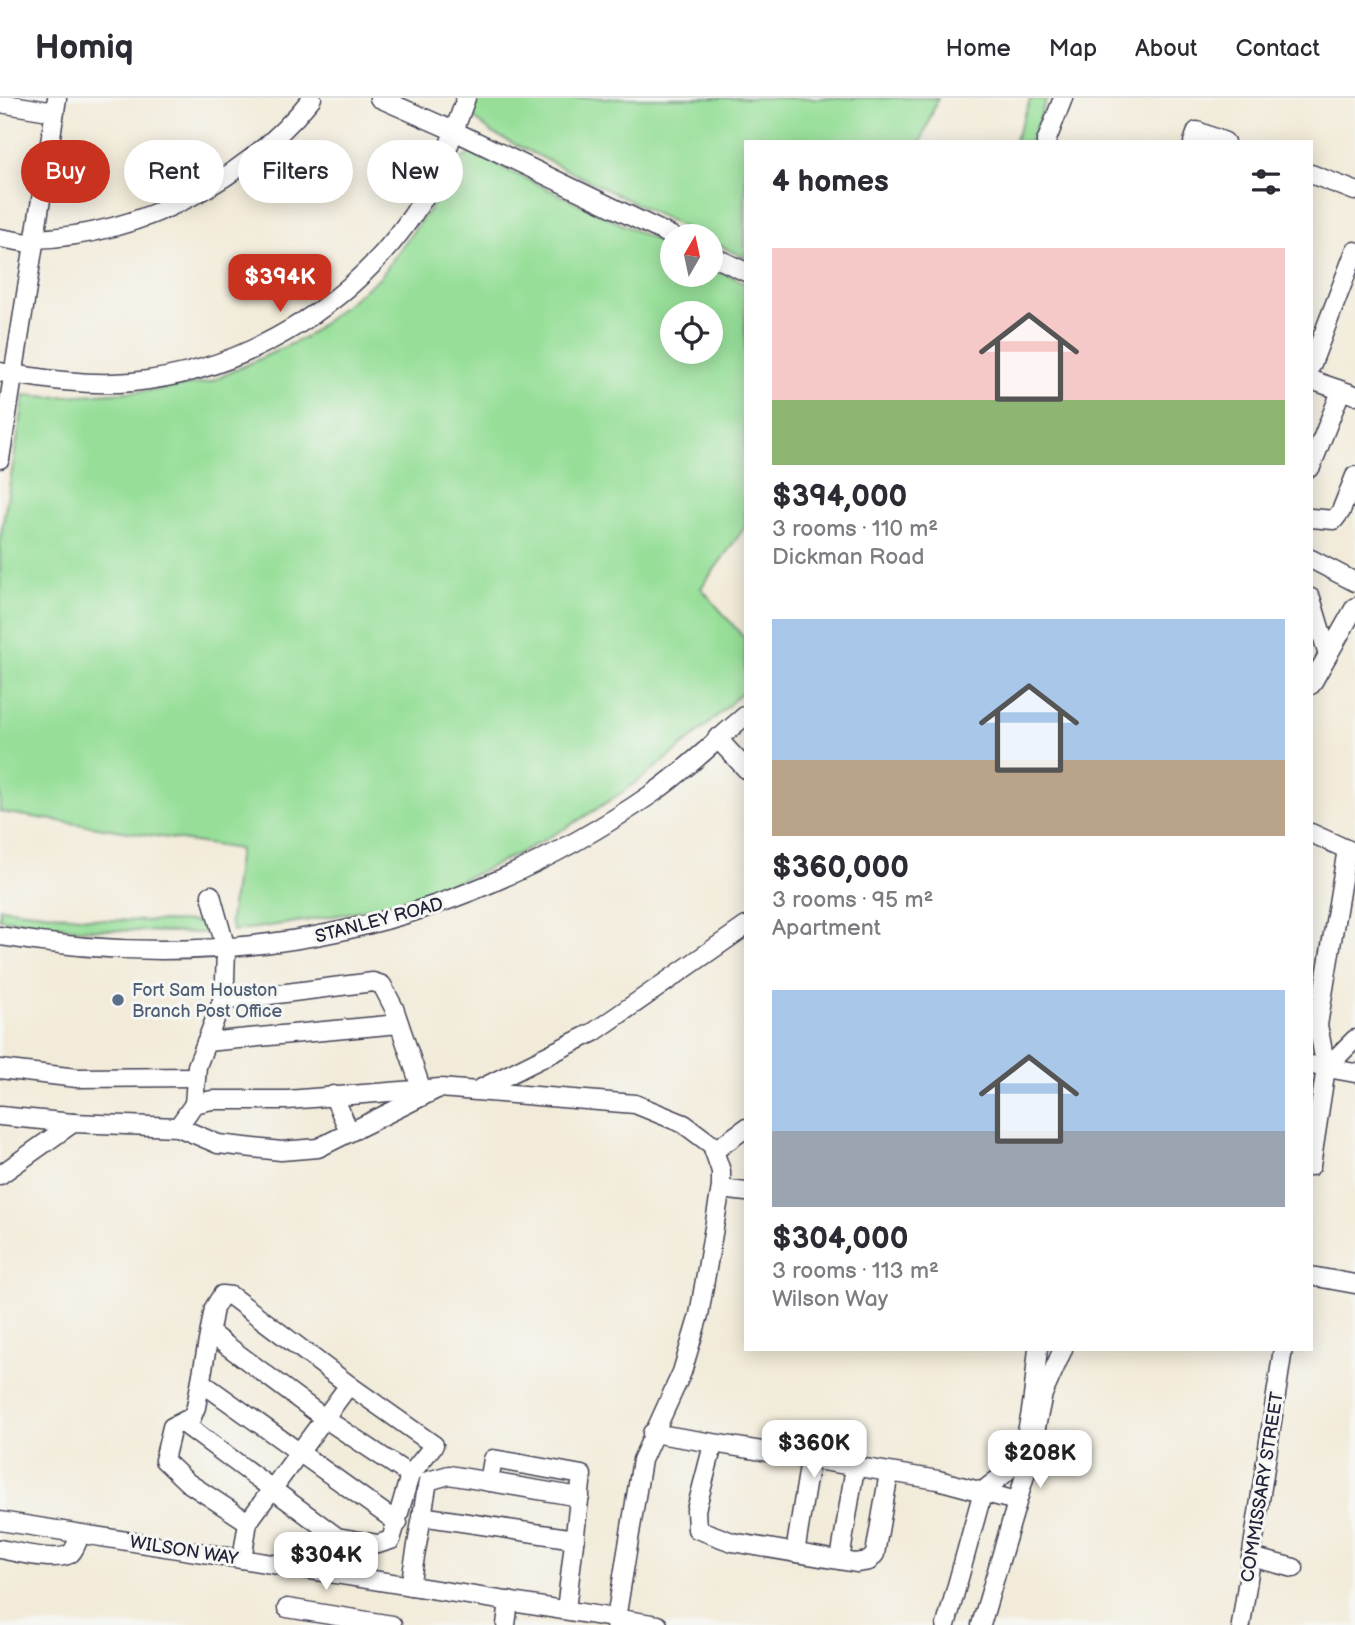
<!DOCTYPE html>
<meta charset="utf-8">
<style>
body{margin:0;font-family:"Balsamiq Sans",sans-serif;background:#f2f2f3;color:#2b2b33;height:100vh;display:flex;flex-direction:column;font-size:26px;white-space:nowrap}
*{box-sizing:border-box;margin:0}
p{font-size:23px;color:#7c7c81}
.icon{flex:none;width:38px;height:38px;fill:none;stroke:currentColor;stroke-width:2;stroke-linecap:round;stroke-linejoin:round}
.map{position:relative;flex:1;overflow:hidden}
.panel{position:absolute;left:744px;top:42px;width:569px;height:1211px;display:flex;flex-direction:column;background:#fff;border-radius:0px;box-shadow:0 4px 18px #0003}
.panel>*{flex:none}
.hud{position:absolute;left:21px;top:42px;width:618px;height:63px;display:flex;gap:14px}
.needle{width:46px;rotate:9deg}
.controls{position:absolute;left:660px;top:126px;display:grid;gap:14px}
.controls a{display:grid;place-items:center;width:63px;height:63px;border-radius:50%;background:#fff;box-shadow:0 4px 18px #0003;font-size:35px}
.price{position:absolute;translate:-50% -60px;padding:0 16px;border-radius:14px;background:#fff;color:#222;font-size:23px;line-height:46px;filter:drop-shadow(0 2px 4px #0008)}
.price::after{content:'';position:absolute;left:50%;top:42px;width:21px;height:16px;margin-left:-10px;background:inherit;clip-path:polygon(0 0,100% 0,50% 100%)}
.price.active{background:#c8321e;color:#fff}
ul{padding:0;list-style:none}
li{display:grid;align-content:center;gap:14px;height:371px;padding:0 28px}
li span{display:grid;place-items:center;height:217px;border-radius:0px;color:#555}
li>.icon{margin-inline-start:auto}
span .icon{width:126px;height:126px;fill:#fffc;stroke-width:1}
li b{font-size:30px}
h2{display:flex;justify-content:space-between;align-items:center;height:84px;padding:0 28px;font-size:30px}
.tag{padding:0 24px;border-radius:32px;background:#fff;box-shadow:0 4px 18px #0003;font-size:24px;line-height:63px}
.tag.active{background:#c8321e;color:#fff}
header{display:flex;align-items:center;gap:42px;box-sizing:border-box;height:98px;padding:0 35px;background:#fff;border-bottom:2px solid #e1e1e2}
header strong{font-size:33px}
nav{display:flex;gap:38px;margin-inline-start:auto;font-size:24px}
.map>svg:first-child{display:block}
</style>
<header>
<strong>Homiq</strong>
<nav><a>Home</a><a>Map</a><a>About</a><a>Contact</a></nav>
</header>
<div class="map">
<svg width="1355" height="1527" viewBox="0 0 1355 1527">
<rect width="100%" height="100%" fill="#f6f6f2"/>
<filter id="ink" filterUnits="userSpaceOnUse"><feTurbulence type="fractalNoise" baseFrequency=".0143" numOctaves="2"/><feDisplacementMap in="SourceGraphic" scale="14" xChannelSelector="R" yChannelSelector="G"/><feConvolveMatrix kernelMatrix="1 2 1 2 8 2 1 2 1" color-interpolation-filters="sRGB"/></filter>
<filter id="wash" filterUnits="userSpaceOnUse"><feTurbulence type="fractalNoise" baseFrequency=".00686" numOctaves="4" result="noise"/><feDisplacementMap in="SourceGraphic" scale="28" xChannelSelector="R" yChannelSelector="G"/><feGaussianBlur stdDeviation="1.57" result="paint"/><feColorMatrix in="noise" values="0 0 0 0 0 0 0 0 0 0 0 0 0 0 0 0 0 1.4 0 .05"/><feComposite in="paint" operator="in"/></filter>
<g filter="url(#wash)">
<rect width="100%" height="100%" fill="#f2ebd9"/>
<g fill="#97df99" stroke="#5c806a" stroke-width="2" fill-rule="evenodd">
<polygon points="476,0 938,0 921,44 746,44 745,160 711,143 710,138 701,138 492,35 472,18"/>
<polygon points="1031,0 1047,0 1030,44 1014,44"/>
<path d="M472 55 672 150V177H710L711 169 745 185V429L701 490 745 541V591C661 676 562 741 451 786 382 813 306 823 233 833L230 823 239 751 0 714V442L25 297 51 299 158 292 210 284 306 239 380 179 433 106 456 64ZM672 215H710V254H672Z"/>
<polygon points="0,810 106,822 206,824 211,830 208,834 201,835 80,831 0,821"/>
</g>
</g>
<g filter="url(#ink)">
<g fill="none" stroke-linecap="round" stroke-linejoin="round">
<g stroke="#414053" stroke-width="21">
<g id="minor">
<polyline points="379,0 454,33 672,138"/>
<polyline points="0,5 55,14"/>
<polyline points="1046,44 1063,0"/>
<polyline points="1193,44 1197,33 1225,44"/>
<polyline points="1311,76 1355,93"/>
<polyline points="0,140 34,146"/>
<path d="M34 141C140 137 246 83 312 0"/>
<polyline points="710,157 746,174"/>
<polyline points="1311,268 1355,153"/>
<path d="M0 274C44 281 87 288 132 284 252 272 363 201 425 98 443 68 454 33 466 0"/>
<polyline points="1311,282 1355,297"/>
<polyline points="0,361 57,0"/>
<polyline points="1311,369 1341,293"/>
<polyline points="1311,420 1334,422 1341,413 1355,378"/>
<polyline points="1311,461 1355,484"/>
<polyline points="1311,500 1328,557"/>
<polyline points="1311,587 1355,509"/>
<polyline points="717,640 746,671"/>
<polyline points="1311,735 1355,755"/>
<polyline points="1347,751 1318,927 1326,970 1355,941"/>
<path d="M0 838C236 878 456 832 653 695 685 673 715 643 746 617"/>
<polyline points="222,903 373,884 382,887 394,910 421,990"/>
<polyline points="206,944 399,926"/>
<polyline points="1311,967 1355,975"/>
<polyline points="0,971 77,980 196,979"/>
<polyline points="478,992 594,934 746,828"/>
<polyline points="333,997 349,1033"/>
<polyline points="194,1006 197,968 222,903 225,882 226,851 211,797"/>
<polyline points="0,1018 73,1025"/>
<polyline points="178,1029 194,1006 212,1002 287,1002 440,990 635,1006 684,1026 712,1047 721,1073 721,1089 699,1217 682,1274 642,1362 615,1527"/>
<polyline points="714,1053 746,1030"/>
<polyline points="1311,1068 1326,970"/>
<polyline points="0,1077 73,1025 178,1029 218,1046 281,1053 318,1050 437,991"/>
<polyline points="721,1091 746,1094"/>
<polyline points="1311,1178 1355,1186"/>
<polyline points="210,1235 324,1320 410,1377"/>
<polyline points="201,1284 398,1425"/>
<polyline points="183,1325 337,1439 378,1446 391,1442 410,1377 434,1347 349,1287"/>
<polyline points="652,1335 938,1382 1016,1403"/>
<polyline points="713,1347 696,1412 697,1431 732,1444 856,1465 869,1463 875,1456 889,1375"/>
<polyline points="489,1384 493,1361 582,1377 566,1512"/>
<path d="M983 1393C991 1386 1001 1380 1008 1372 1034 1342 1033 1289 1038 1251"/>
<polyline points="421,1418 575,1441"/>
<polyline points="0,1423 658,1527"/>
<path d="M0 1451C16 1454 59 1465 71 1455 76 1450 78 1442 80 1436"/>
<polyline points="795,1455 810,1362"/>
<polyline points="1251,1459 1294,1470"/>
<polyline points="242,1461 248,1424 349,1287 231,1198 222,1197 214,1210 196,1309 192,1319 172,1329 164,1362 187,1384 248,1424"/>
<polyline points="840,1462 855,1369"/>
<polyline points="410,1488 428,1383 449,1377 580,1399"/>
<polyline points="287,1510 392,1527"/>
<polyline points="506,1527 509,1503"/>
<polyline points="946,1527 983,1393"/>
<polyline points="981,1527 1028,1367 1043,1296 1063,1251"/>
<polyline points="1241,1527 1283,1251"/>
</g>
</g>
<use href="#minor" stroke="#fff" stroke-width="18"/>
</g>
</g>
<circle fill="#5c6f8a" stroke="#f6f6f2" stroke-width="2.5" cx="118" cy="902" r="7"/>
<g text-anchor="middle" stroke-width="6" stroke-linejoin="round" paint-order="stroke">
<g font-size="18" fill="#22223b" stroke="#f6f6f2">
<text transform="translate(379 822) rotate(-15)" y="6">STANLEY ROAD</text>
<text transform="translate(1262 1389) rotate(-81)" y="6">COMMISSARY STREET</text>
<text transform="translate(184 1452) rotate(9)" y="6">WILSON WAY</text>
</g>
<g font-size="18" fill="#4e5e75" stroke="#f6f6f2" text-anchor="start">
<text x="132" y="898">Fort Sam Houston<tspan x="132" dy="21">Branch Post Office</tspan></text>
</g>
</g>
</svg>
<div class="controls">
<a><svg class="needle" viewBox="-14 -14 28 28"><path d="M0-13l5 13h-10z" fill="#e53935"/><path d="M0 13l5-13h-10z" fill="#7c7c81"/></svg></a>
<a><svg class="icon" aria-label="locate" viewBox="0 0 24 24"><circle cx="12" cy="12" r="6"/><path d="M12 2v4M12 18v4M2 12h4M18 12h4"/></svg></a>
</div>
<b class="price active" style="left:280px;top:216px">$394K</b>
<b class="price" style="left:814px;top:1382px">$360K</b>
<b class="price" style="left:1040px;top:1392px">$208K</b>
<b class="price" style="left:326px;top:1494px">$304K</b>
<div class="hud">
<a class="tag active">Buy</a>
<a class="tag">Rent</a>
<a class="tag">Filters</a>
<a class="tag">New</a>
</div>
<section class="panel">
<h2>4 homes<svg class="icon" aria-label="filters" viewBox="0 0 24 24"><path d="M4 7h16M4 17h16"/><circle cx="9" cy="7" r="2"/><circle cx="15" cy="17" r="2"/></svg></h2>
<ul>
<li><span style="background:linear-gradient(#f6c9c9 70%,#8fb573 0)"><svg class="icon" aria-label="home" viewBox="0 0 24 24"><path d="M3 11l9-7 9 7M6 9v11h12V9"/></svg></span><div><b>$394,000</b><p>3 rooms · 110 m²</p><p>Dickman Road</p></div></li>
<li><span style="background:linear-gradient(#a9c7e8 65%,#b9a48a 0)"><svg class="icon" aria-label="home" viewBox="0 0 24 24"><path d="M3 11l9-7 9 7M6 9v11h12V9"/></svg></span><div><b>$360,000</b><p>3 rooms · 95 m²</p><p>Apartment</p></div></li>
<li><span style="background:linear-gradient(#a9c7e8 65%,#9aa5b1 0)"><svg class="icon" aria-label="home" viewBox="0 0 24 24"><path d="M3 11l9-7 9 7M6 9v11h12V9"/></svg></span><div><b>$304,000</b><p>3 rooms · 113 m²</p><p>Wilson Way</p></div></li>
</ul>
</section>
</div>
